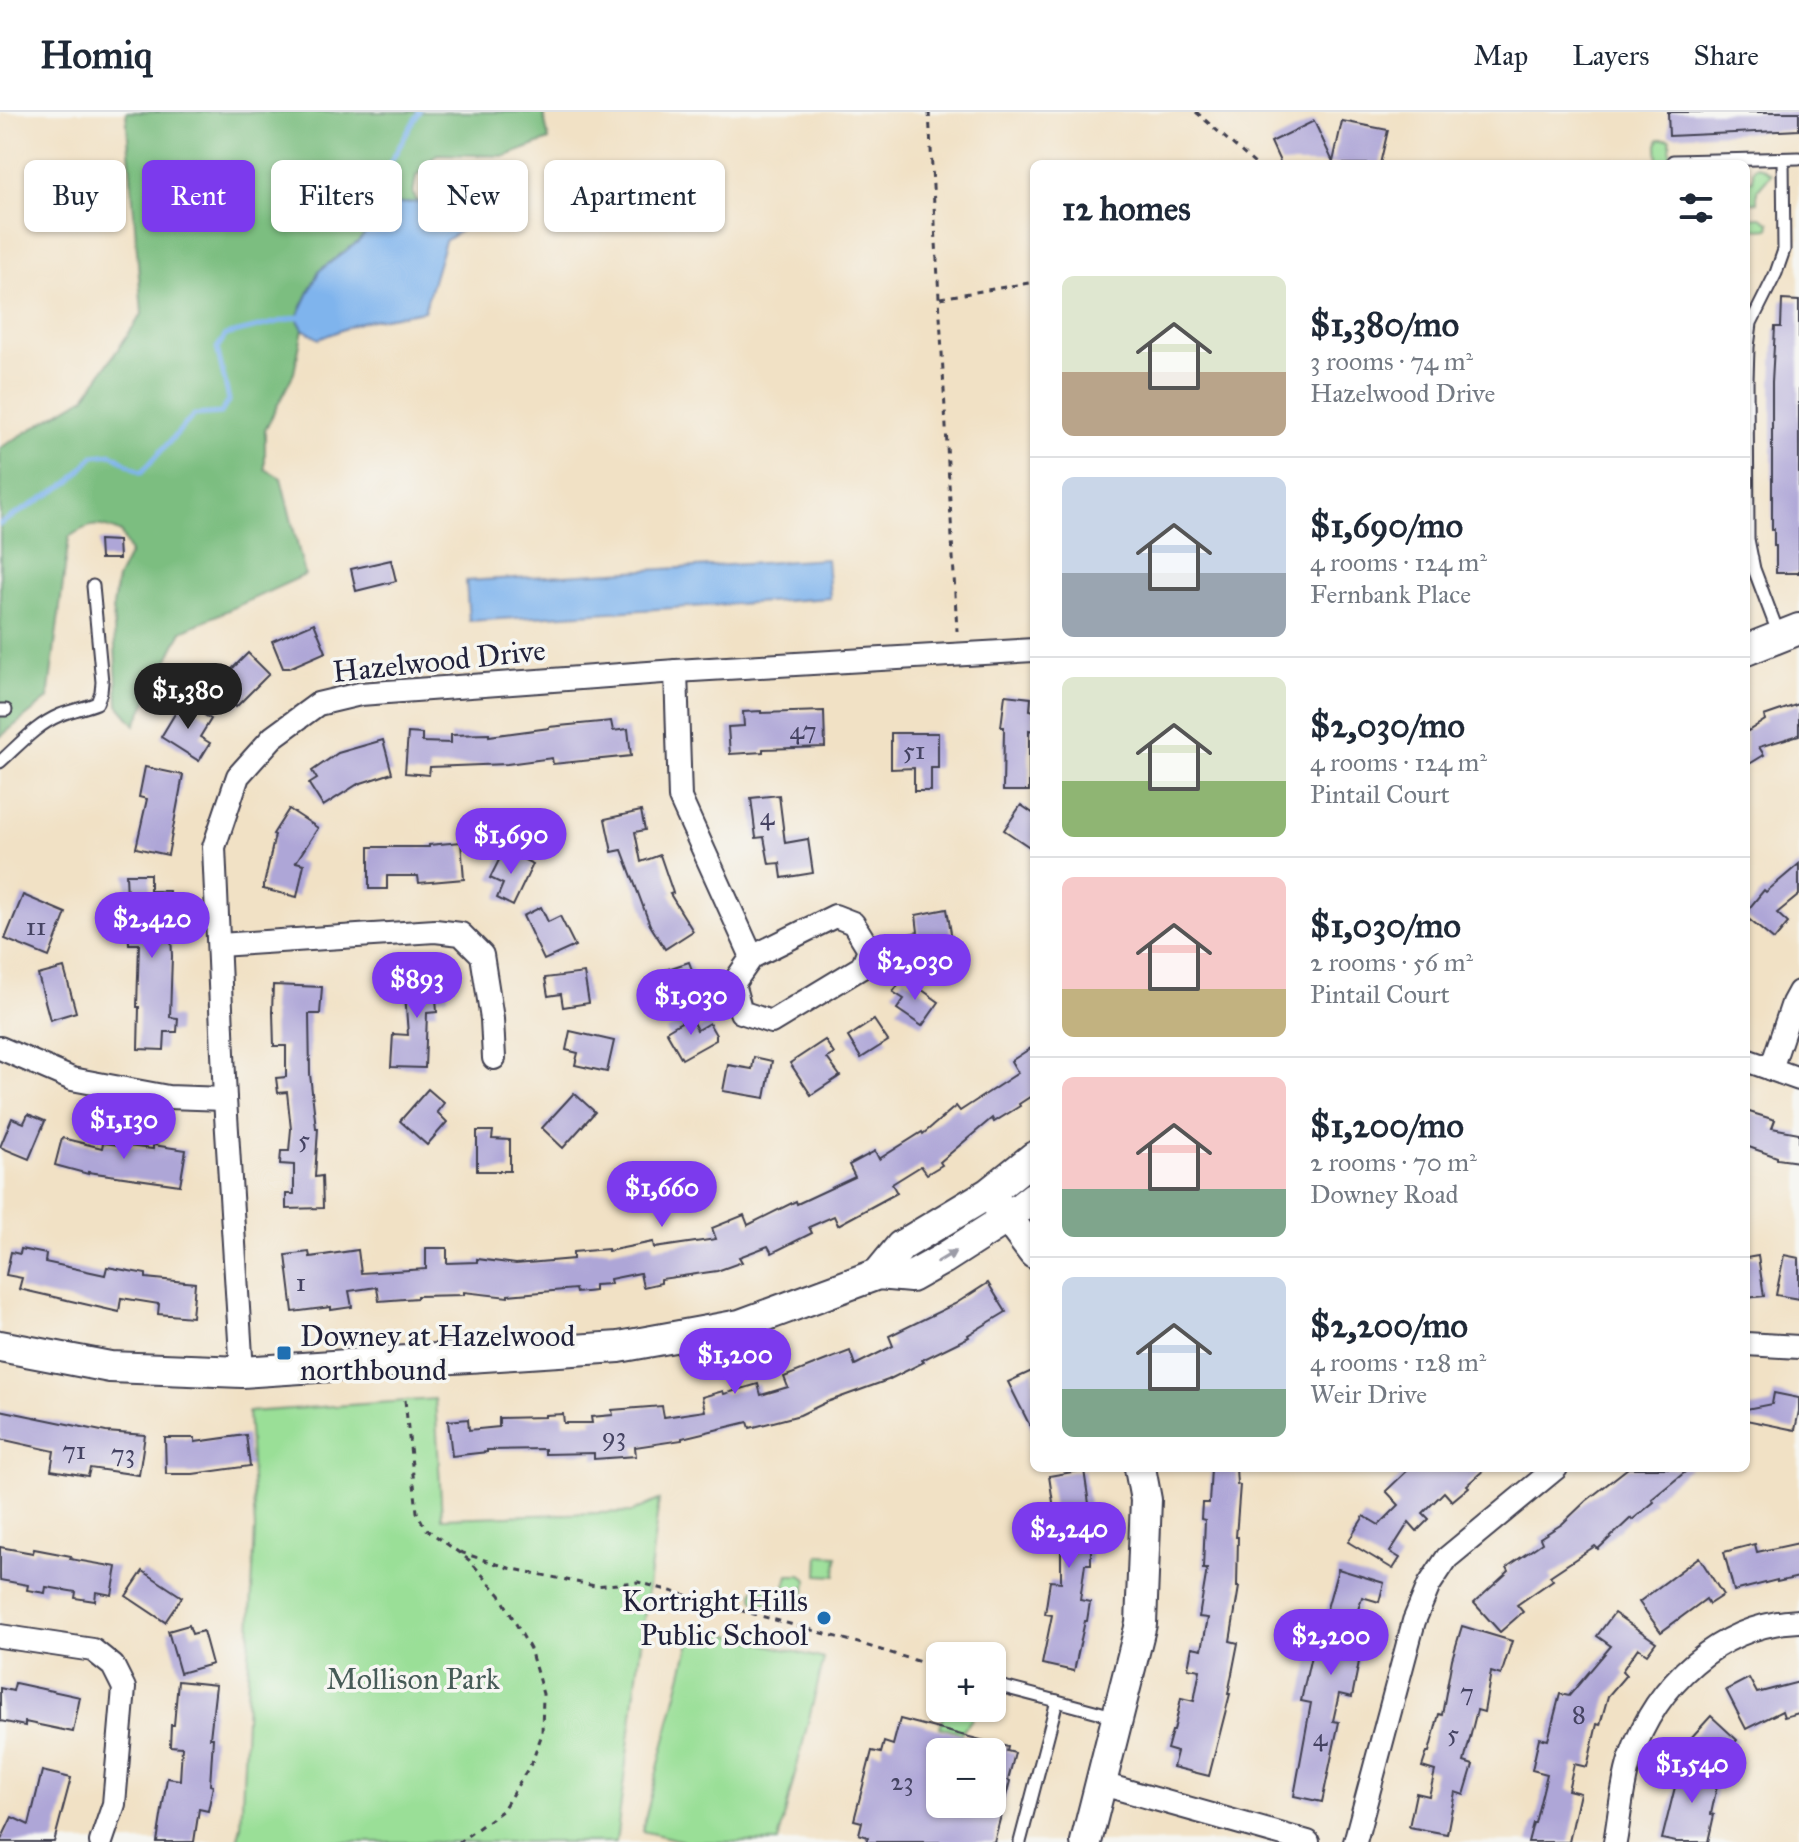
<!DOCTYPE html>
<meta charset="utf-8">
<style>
body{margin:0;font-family:"IM FELL Great Primer",serif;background:#f6f6f7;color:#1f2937;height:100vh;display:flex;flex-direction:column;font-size:30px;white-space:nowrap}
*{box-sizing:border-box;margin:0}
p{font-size:26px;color:#747a83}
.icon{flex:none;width:44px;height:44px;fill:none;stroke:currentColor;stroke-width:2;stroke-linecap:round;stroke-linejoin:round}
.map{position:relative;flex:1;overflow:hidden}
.sheet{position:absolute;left:1030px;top:48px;width:720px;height:1312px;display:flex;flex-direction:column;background:#fff;border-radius:12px;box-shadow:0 2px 6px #0004}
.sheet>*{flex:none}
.hud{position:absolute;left:24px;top:48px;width:760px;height:72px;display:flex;gap:16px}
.buttons{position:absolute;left:926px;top:1530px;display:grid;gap:16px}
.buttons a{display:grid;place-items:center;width:80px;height:80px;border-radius:12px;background:#fff;box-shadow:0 2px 6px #0004;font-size:40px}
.price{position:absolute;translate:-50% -68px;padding:0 18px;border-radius:28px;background:#7c3aed;color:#fff;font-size:26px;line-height:52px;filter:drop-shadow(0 2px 4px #0008)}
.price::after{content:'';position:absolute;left:50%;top:48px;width:24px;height:18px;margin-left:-12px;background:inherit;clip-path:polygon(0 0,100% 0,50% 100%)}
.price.current{background:#222;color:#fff}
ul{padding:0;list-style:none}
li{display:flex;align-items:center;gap:24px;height:200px;padding:0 32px}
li+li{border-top:2px solid #e0e1e3}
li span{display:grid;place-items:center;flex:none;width:224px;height:160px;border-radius:12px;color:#555}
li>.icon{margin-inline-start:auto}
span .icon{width:96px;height:96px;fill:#fffc;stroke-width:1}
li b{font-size:34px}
h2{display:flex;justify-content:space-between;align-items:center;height:96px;padding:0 32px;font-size:34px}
.chip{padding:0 28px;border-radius:12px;background:#fff;box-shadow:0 2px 6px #0004;font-size:28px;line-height:72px}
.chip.current{background:#7c3aed;color:#fff}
header{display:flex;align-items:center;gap:48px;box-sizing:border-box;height:112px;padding:0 40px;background:#fff;border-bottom:2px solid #e0e1e3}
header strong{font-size:38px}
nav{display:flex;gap:44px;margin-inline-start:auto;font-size:28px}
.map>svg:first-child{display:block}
</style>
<header>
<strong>Homiq</strong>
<nav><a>Map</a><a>Layers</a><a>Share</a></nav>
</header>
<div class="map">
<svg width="1799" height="1730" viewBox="0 0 1799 1730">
<rect width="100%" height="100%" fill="#f6f6f2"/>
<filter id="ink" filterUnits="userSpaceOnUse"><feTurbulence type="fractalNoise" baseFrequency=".0125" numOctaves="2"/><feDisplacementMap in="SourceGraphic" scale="16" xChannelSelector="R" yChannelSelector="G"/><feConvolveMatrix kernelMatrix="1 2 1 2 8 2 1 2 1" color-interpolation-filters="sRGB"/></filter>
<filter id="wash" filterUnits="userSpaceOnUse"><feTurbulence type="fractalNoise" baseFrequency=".006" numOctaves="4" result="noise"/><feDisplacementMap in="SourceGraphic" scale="32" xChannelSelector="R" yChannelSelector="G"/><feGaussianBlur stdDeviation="1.8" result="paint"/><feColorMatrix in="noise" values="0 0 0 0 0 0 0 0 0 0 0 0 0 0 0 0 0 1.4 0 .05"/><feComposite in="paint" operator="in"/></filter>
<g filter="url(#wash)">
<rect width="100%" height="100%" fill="#f1e1c5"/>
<g fill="#9adf97" stroke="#5e8069" stroke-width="2">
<polygon points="1659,27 1670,27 1671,52 1658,52 1657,33"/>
<polygon points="1756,54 1761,55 1771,62 1757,78 1757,90 1746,91 1746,69 1753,68 1753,59"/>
<polygon points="1761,105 1770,111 1769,116 1746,118 1746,106"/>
<polygon points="435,1287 442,1406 632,1400 659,1388 616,1730 237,1730 241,1714 255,1416 248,1300"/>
<polygon points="819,1443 837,1444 836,1464 818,1463"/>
<polygon points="788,1463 801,1463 808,1468 801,1495 781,1489"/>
<circle cx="763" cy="1483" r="10"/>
<polygon points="694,1514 824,1547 778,1730 687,1730 642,1719"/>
<path d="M945 1596 971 1597C977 1610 965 1611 961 1621L940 1615Z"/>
</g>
<path fill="#7bbe80" stroke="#4e705e" stroke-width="2" d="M126 0H543L549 28 506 44 437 42 416 64 413 82 418 90 388 93 359 129 319 159 297 205 303 217 294 261 265 318V357L281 366 305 463 182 519 135 613 118 593 113 495 117 467 130 441 121 421C98 410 90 411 69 425L48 587 0 625V336L85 285 142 202Z"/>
<g fill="#7fb4ed" stroke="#506b94" stroke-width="2">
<polygon points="418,90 454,93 463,117 445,129 424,199 361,210 319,227 303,217 297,206 319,159 359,129 388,93"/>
<polygon points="827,447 830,486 469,509 466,469"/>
</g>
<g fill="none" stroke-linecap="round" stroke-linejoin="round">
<g stroke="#7fb4ed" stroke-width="5">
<polyline points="387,99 390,51 419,0"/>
<polyline points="0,412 70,370 94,344 112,342 141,361 194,303 221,301 229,288 217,236 226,223 302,204"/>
</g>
</g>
<g id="blocks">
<g fill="#aea6d7" fill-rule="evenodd">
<polygon points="1668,0 1799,0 1799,18 1669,24"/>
<polygon points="1314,9 1333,50 1342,9 1388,18 1380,52 1281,52 1271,30"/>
<polygon points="1782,188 1799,189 1799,461 1776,461 1776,434 1774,434 1774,417 1772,418 1772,270 1775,215 1781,215"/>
<polygon points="99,428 118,429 119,447 100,447"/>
<polygon points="391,448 396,469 356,479 351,457"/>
<polygon points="314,511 326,540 289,556 283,556 272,529"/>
<polygon points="248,541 269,562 236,595 215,574"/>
<polygon points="1005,583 1031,586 1030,598 1034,599 1034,619 1029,618 1029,679 1003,679 1004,615 1001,615"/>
<polygon points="182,590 211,607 200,625 210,631 199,649 161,625"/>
<polygon points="1799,592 1799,623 1759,635 1764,643 1746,654 1746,615 1748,619 1765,608 1764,604"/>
<polygon points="761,599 761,601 824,599 825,635 763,637 763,640 730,642 728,615 744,614 743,600"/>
<polygon points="611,609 613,619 628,617 631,644 553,652 552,646 507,652 430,655 429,663 405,661 408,621 422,622 422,630 451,631 451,623 489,622 489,624 549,616 549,615"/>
<polygon points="891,621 938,621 938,656 931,656 931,679 914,679 914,656 891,657"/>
<polygon points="383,628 392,661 358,672 323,694 309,672 317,667 312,659 338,641"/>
<polygon points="145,655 183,663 168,743 136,736 147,687 139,685"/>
<polygon points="779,683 785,731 808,727 813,761 782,766 780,751 769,752 764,725 756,726 751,686"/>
<polygon points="1021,693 1034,702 1034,738 1004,718"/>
<polygon points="289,697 318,716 296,750 304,752 297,785 263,777 275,723 273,722"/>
<polygon points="641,699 645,718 635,720 641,750 660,743 673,781 670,782 693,819 665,837 650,813 622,738 612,740 605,707"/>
<polygon points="461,730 464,767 419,771 418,764 387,764 387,777 369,777 369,735 429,735 429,733"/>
<polygon points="504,738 533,752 513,794 497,786 503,772 490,766"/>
<polygon points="1799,752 1799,783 1777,801 1788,811 1774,828 1746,805 1746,800 1764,778 1766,780"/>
<polygon points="126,762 150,762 150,779 169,779 172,844 170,905 178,906 177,920 165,920 164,938 138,937 139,895 137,895 139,832 129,832"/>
<polygon points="23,783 66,801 49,845 5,827"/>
<polygon points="541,795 548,810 560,804 575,834 544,848 523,804"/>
<polygon points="947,797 953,833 912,840 909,822 918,820 916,803"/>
<polygon points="689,850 699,876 665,888 656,861"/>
<polygon points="64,856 76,900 50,908 38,863"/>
<polygon points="584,861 589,891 563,895 561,882 548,884 545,866"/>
<polygon points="446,864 448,885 436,886 437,900 427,901 425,956 391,955 393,922 408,923 404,867"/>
<polygon points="904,865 939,890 922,914 897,897 904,887 893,880"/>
<polygon points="273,873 322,875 320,902 309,902 310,962 316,1016 318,1016 315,1065 322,1064 323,1096 286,1097 286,1082 294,1082 294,1053 280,1052 281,1039 289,1039 291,1017 287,980 278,981 276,966 286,965 286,934 274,934 273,900 272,900"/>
<polygon points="690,905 697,918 709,911 716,923 716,928 682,947 666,919"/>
<polygon points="874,908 888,929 861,946 848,925"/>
<polygon points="570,919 614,929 607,960 575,953 578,941 566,938"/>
<polygon points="825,928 834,942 827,946 840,964 811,983 790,951"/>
<polygon points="1034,934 1034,985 1033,983 1019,992 1020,994 994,1010 992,1006 940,1050 942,1053 927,1062 921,1054 892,1072 897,1081 838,1113 834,1104 809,1115 812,1121 772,1141 768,1134 739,1145 742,1150 717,1159 661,1167 661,1171 643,1175 640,1161 610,1167 611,1172 594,1173 594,1179 576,1181 575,1177 508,1183 508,1185 464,1180 464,1183 417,1184 417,1186 379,1189 377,1175 349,1179 352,1195 331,1198 331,1195 293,1200 286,1143 309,1140 310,1145 358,1138 361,1161 426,1157 426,1136 447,1136 447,1151 477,1150 477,1147 516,1152 573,1147 573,1140 608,1137 608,1139 653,1130 654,1136 716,1127 712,1116 744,1103 748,1113 796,1089 797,1092 855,1065 849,1053 875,1039 879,1047 922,1020 923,1022 956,994 960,999 1018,961 1011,949"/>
<polygon points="754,945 772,949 765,986 723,979 728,953 752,957"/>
<polygon points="428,977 444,991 437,1000 447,1010 427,1033 400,1009"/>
<polygon points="574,981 595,1000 563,1036 542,1016"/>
<polygon points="1746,999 1775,1008 1772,1016 1799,1021 1799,1050 1777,1047 1777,1045 1746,1034"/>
<polygon points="28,1002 45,1009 29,1047 0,1035 12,1006 24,1011"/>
<polygon points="477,1019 493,1019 492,1027 510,1028 510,1059 477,1059"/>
<polygon points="62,1026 102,1036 103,1031 153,1037 153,1033 186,1038 180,1073 88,1060 88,1062 55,1053"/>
<polygon points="21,1137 46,1142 45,1150 105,1163 107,1155 146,1162 146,1166 195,1171 192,1205 158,1202 159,1192 121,1186 119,1200 19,1177 22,1166 6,1163 11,1140 20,1142"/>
<polygon points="1784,1143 1799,1146 1799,1187 1776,1183"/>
<polygon points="1758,1144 1764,1184 1746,1186 1746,1146"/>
<polygon points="988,1171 1006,1200 968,1223 969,1225 922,1248 924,1250 888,1268 827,1290 800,1303 750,1316 748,1310 682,1326 682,1328 635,1335 636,1344 594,1347 594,1341 545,1342 545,1337 487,1338 487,1340 452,1344 448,1309 468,1307 469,1318 499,1315 499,1306 545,1305 545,1303 563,1302 564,1311 592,1311 591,1305 613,1303 612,1298 662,1294 664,1305 705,1299 702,1285 723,1279 724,1282 758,1272 761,1283 788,1275 784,1265 824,1249 850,1239 855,1253 893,1234 889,1224 955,1192"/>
<polygon points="1034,1258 1034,1322 1008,1270"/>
<polygon points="1774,1281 1799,1286 1799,1299 1795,1318 1746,1308 1746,1297 1772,1292"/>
<polygon points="0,1298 106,1320 145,1323 139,1363 90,1356 88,1364 51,1358 54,1339 0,1327"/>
<polygon points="246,1323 250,1354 193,1362 166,1362 165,1326 195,1326 195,1330"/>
<polygon points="1211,1356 1236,1356 1237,1372 1240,1373 1236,1425 1238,1425 1237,1475 1239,1475 1230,1529 1238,1531 1228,1582 1230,1582 1209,1664 1173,1655 1177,1640 1167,1637 1172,1619 1174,1619 1181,1586 1194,1589 1200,1558 1188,1556 1192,1535 1202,1537 1208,1506 1199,1505 1207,1457 1203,1457 1205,1408 1201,1407 1202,1391 1209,1391"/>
<polygon points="1410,1356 1486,1356 1467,1373 1469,1375 1452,1389 1444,1380 1423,1401 1429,1407 1417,1419 1409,1410 1390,1440 1400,1446 1393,1457 1348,1430 1364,1404 1379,1413 1399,1393 1386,1379"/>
<polygon points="1628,1356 1690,1356 1652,1387 1654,1390 1632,1408 1631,1406 1598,1437 1595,1434 1550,1464 1553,1468 1517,1493 1523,1500 1500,1520 1474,1491 1509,1459 1507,1455 1542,1431 1540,1426 1562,1412 1586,1389"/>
<polygon points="1084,1358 1091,1405 1091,1452 1085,1452 1080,1488 1090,1490 1087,1509 1085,1509 1074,1559 1042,1552 1052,1503 1045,1502 1050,1469 1061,1470 1061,1435 1057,1435 1057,1396 1054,1397 1049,1364"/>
<polygon points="1799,1431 1799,1465 1777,1470 1777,1468 1734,1479 1724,1440 1755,1432 1757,1440"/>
<polygon points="0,1435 33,1441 34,1437 71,1444 70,1447 117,1455 112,1483 96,1480 95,1489 75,1486 76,1480 46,1475 45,1481 27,1478 28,1473 0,1468"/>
<polygon points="1699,1445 1723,1483 1709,1492 1706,1487 1661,1520 1639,1490"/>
<polygon points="1338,1457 1384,1471 1379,1490 1362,1485 1353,1514 1359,1515 1355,1533 1362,1535 1352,1585 1339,1582 1333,1609 1339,1610 1322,1690 1294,1684 1311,1591 1301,1589 1312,1539 1307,1538 1315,1505 1324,1507"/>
<polygon points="143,1459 182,1485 165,1510 126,1484"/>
<polygon points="1614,1501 1656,1530 1647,1542 1638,1536 1622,1559 1626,1563 1608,1584 1600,1613 1597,1612 1587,1655 1574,1652 1568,1678 1580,1681 1569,1730 1528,1730 1533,1711 1535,1711 1547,1662 1532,1658 1539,1626 1548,1628 1560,1582 1569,1584 1611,1534 1597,1524"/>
<polygon points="189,1513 192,1522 203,1519 212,1552 180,1561 168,1519"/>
<polygon points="1462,1514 1512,1529 1501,1563 1491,1560 1484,1600 1477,1598 1464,1650 1473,1653 1464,1683 1455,1680 1447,1722 1409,1715 1416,1681 1429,1684 1435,1659 1422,1655 1427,1640 1429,1640 1439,1602 1442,1603 1452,1547"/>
<polygon points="1749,1566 1757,1581 1799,1570 1799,1601 1784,1605 1782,1599 1746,1617 1726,1578"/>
<polygon points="178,1569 216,1573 210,1626 213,1626 210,1673 213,1674 208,1699 199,1697 194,1730 157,1730 167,1666 180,1668 182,1635 170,1634 171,1613 174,1613"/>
<polygon points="15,1571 80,1585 73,1620 25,1610 25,1614 0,1609 0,1576 13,1579"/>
<polygon points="1711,1604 1737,1628 1715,1652 1689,1628"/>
<path d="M900 1607 1008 1635 1007 1639 1015 1641 1008 1668 1010 1669 994 1730H866L868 1725 859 1722 862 1710 854 1708 872 1639 881 1641 884 1630 893 1633ZM940 1640H992V1692H940Z"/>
<polygon points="1681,1651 1720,1660 1711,1702 1714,1703 1708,1730 1676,1730 1662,1727"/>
<polygon points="42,1659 71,1666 54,1730 0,1730 12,1705 29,1713"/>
</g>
</g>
</g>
<g filter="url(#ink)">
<use href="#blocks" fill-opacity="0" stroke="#413f50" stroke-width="2"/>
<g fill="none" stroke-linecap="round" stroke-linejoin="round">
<g stroke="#413f50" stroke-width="15">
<g id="lane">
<polyline points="1673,49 1799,46"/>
<polyline points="1779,523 1754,457 1748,427 1747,268 1748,235 1751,211 1776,161 1784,138 1783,47"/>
<polyline points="0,598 6,598"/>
<path d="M0 650C19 633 36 613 60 603 72 598 85 596 97 591L101 580 102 570 93 474"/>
<polyline points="992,1572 1057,1589"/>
<polyline points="1020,1730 1057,1589 1117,1605"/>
</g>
</g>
<g stroke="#413f50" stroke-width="26">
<g id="street">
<polyline points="676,559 680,686 752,845"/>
<polygon points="835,804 853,811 869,837 862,855 771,910 741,900 733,872 752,845"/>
<polyline points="219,833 435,819 461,822 482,843 492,907 494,946"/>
<polyline points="0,936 72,967 168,985 225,987"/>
<polyline points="1746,948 1799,967"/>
<polyline points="1771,957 1793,891 1799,880"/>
<polyline points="1746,1232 1799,1235"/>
<polyline points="242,1260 225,987 214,735 238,664 273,625 318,592 360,582 676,559 1034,538"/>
<polyline points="0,1524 93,1538 113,1554 124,1576 114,1692 101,1730"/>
<polyline points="1102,1672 1308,1730"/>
<polyline points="1355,1730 1414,1509 1429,1473 1447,1446 1556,1356"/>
<path d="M1615 1730C1620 1703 1622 1670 1631 1645 1656 1572 1720 1512 1799 1509"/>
</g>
</g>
<g stroke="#413f50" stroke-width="34">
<g id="secondary">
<polyline points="1746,538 1799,517"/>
<polyline points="997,1092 1034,1141"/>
<polyline points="878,1162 901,1134 989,1081 1034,1045"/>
<polyline points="0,1234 110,1255 242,1260 619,1235 740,1213 878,1162 911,1165 943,1147 1007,1106 1034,1085"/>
<polyline points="1086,1730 1141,1512 1146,1388 1140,1356"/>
</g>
</g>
<g stroke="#413f50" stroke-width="3" stroke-dasharray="6 6" stroke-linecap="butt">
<polyline points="929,0 957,519"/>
<polyline points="1196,0 1255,52"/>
<polyline points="940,186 1034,170"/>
<polyline points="405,1288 417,1400 425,1416 469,1448 500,1483 530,1537 543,1582 542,1622 532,1650 502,1699 459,1730"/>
<polyline points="460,1440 509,1456 595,1474 638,1470 855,1530 940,1556"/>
</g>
<use href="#lane" stroke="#fff" stroke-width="11"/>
<use href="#street" stroke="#fff" stroke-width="22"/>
<use href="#secondary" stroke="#fff" stroke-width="30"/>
</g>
<defs><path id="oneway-solid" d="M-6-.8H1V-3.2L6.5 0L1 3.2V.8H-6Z" transform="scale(2)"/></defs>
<use fill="#9c9ca7" href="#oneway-solid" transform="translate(946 1145) rotate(-31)"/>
</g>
<g fill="#1f6fb2" stroke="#f6f6f2" stroke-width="3">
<rect x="276" y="1233" width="16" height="16" rx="4"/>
<circle cx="824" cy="1506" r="8"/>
</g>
<g text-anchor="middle" stroke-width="7" stroke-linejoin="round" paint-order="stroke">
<g font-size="26" fill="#454362">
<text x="803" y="627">47</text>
<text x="914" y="647">51</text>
<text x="767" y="713">4</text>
<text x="36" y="823">11</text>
<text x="304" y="1036">5</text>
<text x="301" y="1179">1</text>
<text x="614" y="1333">93</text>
<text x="74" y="1347">71</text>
<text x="123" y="1350">73</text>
<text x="1467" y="1589">7</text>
<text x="1579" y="1611">8</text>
<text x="1453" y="1630">5</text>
<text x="1320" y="1634">4</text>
<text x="902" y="1678">23</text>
</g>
<g font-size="30" fill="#22223b" stroke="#f6f6f2">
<text transform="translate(439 549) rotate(-6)" y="10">Hazelwood Drive</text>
</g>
<g font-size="30" fill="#22223b" stroke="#f6f6f2" text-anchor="start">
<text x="300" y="1234">Downey at Hazelwood<tspan x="300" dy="34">northbound</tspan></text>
<text x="808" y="1499" text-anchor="end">Kortright Hills<tspan x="808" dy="34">Public School</tspan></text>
</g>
<g font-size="30" fill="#465b57" stroke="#f6f6f2">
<text x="413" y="1577">Mollison Park</text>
</g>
</g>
</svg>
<div class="buttons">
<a>+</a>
<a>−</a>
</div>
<b class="price current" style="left:188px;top:619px">$1,380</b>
<b class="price" style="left:511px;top:764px">$1,690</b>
<b class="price" style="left:152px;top:848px">$2,420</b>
<b class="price" style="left:915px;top:890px">$2,030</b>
<b class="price" style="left:417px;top:908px">$893</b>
<b class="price" style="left:691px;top:925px">$1,030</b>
<b class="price" style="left:124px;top:1049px">$1,130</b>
<b class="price" style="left:662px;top:1117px">$1,660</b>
<b class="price" style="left:735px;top:1284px">$1,200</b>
<b class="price" style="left:1069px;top:1458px">$2,240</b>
<b class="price" style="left:1331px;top:1565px">$2,200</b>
<b class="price" style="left:1692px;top:1693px">$1,540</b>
<div class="hud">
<a class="chip">Buy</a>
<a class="chip current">Rent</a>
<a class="chip">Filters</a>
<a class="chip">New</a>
<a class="chip">Apartment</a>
</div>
<section class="sheet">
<h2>12 homes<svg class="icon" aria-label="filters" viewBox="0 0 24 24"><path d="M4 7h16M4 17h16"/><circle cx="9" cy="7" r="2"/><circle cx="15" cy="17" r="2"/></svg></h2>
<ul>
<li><span style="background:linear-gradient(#dfe7d0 60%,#b9a48a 0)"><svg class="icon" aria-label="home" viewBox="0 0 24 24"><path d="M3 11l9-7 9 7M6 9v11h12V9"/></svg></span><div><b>$1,380/mo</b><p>3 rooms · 74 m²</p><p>Hazelwood Drive</p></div></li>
<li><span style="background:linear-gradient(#c9d6e8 60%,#9aa5b1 0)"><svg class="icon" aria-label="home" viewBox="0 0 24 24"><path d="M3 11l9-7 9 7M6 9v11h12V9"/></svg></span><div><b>$1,690/mo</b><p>4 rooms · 124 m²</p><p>Fernbank Place</p></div></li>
<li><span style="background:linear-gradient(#dfe7d0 65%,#8fb573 0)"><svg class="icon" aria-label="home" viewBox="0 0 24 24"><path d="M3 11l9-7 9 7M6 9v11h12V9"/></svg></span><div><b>$2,030/mo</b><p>4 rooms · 124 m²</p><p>Pintail Court</p></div></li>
<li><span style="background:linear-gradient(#f6c9c9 70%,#c2b280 0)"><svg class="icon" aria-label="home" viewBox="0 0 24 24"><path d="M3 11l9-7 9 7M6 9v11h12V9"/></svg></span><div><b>$1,030/mo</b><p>2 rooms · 56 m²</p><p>Pintail Court</p></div></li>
<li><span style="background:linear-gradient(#f6c9c9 70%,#7fa58c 0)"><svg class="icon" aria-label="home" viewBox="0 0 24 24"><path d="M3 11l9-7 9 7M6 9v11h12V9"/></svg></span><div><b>$1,200/mo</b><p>2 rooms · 70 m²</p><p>Downey Road</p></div></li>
<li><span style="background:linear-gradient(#c9d6e8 70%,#7fa58c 0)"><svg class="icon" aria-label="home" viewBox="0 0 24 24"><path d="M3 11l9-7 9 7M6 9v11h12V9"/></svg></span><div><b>$2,200/mo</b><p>4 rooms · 128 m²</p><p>Weir Drive</p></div></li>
</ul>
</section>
</div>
